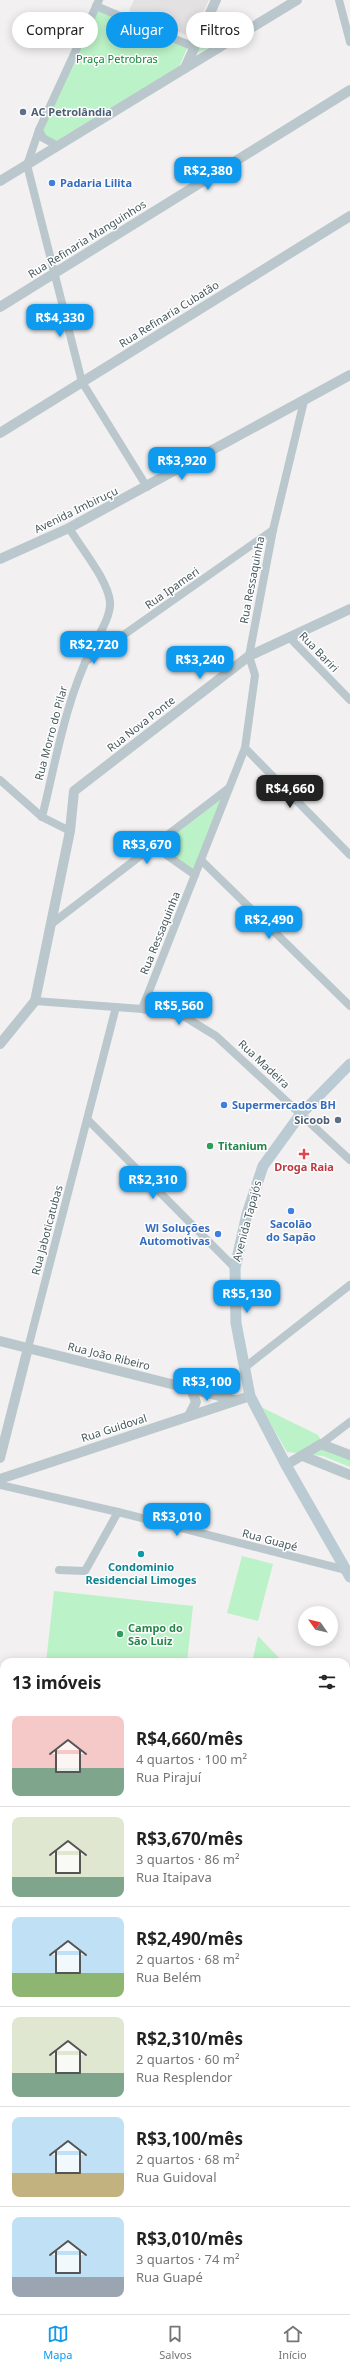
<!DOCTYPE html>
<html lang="pt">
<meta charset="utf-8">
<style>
body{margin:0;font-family:"Noto Sans",sans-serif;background:#f6f6f6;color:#222;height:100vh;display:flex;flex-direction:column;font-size:15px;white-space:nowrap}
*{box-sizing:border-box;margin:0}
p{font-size:13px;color:#767676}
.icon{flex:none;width:22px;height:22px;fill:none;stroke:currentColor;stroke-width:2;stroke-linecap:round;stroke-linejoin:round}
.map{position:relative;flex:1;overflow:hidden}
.drawer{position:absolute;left:0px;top:1658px;width:350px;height:656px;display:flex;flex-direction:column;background:#fff;border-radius:12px 12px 0 0;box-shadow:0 2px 10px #0003}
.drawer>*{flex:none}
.banner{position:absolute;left:12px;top:12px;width:326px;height:36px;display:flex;gap:8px}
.needle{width:26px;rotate:304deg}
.tools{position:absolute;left:298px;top:1606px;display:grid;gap:8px}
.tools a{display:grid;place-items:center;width:40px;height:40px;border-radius:50%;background:#fff;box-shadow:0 2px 10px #0003;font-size:20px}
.price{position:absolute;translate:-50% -34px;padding:0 9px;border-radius:8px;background:#0e9aee;color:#fff;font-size:13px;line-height:26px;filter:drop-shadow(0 1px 2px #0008)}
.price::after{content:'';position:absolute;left:50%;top:24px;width:12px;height:9px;margin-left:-6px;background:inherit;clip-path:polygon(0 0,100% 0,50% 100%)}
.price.selected{background:#222;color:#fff}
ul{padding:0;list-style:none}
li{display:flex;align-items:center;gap:12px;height:100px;padding:0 12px}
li+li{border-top:1px solid #e0e0e0}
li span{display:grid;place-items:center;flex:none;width:112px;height:80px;border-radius:8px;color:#555}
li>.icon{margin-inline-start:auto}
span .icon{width:48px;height:48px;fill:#fffc;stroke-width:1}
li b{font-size:17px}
h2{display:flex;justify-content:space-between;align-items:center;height:48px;padding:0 12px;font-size:17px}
.chip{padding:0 14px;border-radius:18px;background:#fff;box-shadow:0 2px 10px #0003;font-size:14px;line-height:36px}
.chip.selected{background:#0e9aee;color:#fff}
.dock{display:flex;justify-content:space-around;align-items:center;height:56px;border-top:1px solid #e0e0e0;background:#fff;font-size:11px;color:#767676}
.dock a{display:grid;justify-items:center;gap:2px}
.dock .selected{color:#0e9aee}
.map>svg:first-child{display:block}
</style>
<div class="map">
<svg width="350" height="2314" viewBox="0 0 350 2314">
<rect width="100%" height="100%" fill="#f2f0f0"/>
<g fill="#e3e1e2">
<polygon points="134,0 209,0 191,37 129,11"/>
<polygon points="346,2290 350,2299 350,2314 285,2314 283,2310 346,2310"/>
</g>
<g fill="#bcf2c7">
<polygon points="97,9 187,48 179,67 56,141 46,137 42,129"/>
<polygon points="206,32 219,43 197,53"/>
<polygon points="227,792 194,873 159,847"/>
<polygon points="261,1407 318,1435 327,1450 350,1460 350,1467 323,1456 287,1452"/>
<polygon points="242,1556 273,1564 258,1621 227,1613"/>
<polygon points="54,1591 193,1606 187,1662 46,1662"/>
<polygon points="258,1636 283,1662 252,1662"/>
<polygon points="346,1758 350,1767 350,2291 346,2282"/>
<polygon points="4,1954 4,2208 0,2209 0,1957"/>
<polygon points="309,2310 336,2310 338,2314 311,2314"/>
</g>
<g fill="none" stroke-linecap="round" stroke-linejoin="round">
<g stroke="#bac8cd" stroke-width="8">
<polyline points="99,0 39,130 27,165 82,382 147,487"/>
<polyline points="339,0 350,42"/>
<polyline points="96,6 194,47"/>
<polyline points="39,130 43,138 58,146"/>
<polyline points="289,637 350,700"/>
<polyline points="85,662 273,530"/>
<polyline points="245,748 350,855"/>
<polyline points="0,780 42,817 70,831"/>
<path d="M42 817C56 761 65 702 91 650 97 637 111 618 110 602 108 580 81 548 69 528"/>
<polyline points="155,847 195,875"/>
<polyline points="201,860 350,1006"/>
<polyline points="50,925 229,788"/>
<polyline points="35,1001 142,1009 185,1017 216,1036 350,1160"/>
<polyline points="142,1009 245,748 255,675 249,656 273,530 304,401"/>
<polyline points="88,1120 235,1268"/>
<polyline points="28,1348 116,1007"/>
<polyline points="244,1368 350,1285"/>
<polyline points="321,1444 350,1422"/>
<polyline points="0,1485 118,1512 346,1570"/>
<polyline points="59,1570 85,1571 118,1512"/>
<polyline points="0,1784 4,1788"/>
<polyline points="0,1873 4,1872"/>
<polyline points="0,1950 4,1948"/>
<polyline points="0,2222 4,2220"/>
<polyline points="0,2310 4,2308"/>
<polyline points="105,2310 106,2314"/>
<polyline points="190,2310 191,2314"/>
<polyline points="276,2310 277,2314"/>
</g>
<g stroke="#bac8cd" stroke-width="10">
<polyline points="204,25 228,42"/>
<polyline points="185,68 216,0"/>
<polyline points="0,181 297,0"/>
<polyline points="0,307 350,90"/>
<polyline points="0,433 350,216"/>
<polyline points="0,559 69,528 350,375"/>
<polyline points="0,1044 35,1001 70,831 74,791 249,656 350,609"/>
<polyline points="0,1341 235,1400"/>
<polyline points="189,1416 196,1402 191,1389"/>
<polyline points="303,1456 350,1475"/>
<polyline points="0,1458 28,1348"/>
<polyline points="286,1465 321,1444 350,1455"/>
<polyline points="0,1479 250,1396"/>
</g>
<polyline stroke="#bacbd3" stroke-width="11" points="350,1064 300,1115 263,1166 247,1214 235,1268 236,1323 250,1396 286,1465 350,1577"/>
</g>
<g fill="#5c6f8a" stroke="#fff" stroke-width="1.5">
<circle cx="23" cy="112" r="4"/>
<circle cx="338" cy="1120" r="4"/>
</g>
<g fill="#3f7fe0" stroke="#fff" stroke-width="1.5">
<circle cx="52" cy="183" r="4"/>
<circle cx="224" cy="1105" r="4"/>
<circle cx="291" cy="1211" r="4"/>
<circle cx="218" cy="1234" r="4"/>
</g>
<g fill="#2e9e5b" stroke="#fff" stroke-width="1.5">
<circle cx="210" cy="1146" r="4"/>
<circle cx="120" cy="1634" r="4"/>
</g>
<path fill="#e0444e" stroke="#fff" stroke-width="1.5" d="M302 1148h4v4h4v4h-4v4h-4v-4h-4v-4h4z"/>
<circle fill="#0f9aa8" stroke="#fff" stroke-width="1.5" cx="141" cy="1554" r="4"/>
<g text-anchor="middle" stroke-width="3" stroke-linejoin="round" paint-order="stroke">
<g font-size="11" fill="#128536" stroke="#fff">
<text x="117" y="63">Praça Petrobras</text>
</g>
<g font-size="11" font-weight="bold" fill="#4e5e75" stroke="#fff" text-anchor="start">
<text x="31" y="116">AC Petrolândia</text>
<text x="330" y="1124" text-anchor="end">Sicoob</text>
</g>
<g font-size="11" font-weight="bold" fill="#366cbe" stroke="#fff" text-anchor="start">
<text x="60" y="187">Padaria Lilita</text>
<text x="232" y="1109">Supermercados BH</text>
<text x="291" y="1228" text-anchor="middle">Sacolão<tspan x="291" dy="13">do Sapão</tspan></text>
<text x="210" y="1232" text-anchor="end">Wl Soluções<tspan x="210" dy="13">Automotivas</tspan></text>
</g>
<g font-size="11" fill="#46585e" stroke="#fff">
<text transform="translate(87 239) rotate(-32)" y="4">Rua Refinaria Manguinhos</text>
<text transform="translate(169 314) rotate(-32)" y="4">Rua Refinaria Cubatão</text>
<text transform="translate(76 510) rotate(-26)" y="4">Avenida Imbiruçu</text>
<text transform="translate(252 580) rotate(-79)" y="4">Rua Ressaquinha</text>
<text transform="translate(172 588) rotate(-35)" y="4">Rua Ipameri</text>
<text transform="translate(319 652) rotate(46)" y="4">Rua Bariri</text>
<text transform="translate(141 724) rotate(-38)" y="4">Rua Nova Ponte</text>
<text transform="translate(51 733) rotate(-75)" y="4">Rua Morro do Pilar</text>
<text transform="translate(160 933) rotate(-68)" y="4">Rua Ressaquinha</text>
<text transform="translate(264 1064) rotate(43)" y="4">Rua Madeira</text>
<text transform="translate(247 1221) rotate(-75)" y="4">Avenida Tapajós</text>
<text transform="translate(47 1230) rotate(-75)" y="4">Rua Jaboticatubas</text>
<text transform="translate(109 1356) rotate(14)" y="4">Rua João Ribeiro</text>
<text transform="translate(114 1428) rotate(-18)" y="4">Rua Guidoval</text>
<text transform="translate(270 1540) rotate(15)" y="4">Rua Guapé</text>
</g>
<g font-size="11" font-weight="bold" fill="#27864d" stroke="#fff" text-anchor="start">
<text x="218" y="1150">Titanium</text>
<text x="128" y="1632">Campo do<tspan x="128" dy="13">São Luiz</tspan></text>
</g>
<g font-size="11" font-weight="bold" fill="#be3a42" stroke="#fff">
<text x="304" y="1171">Droga Raia</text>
</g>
<g font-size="11" font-weight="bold" fill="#0d838f" stroke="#fff">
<text x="141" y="1571">Condominio<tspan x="141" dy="13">Residencial Limoges</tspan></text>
</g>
</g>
</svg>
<div class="tools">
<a><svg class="needle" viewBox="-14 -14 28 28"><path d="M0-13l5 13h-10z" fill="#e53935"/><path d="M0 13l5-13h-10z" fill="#767676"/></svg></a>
</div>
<b class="price" style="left:208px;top:191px">R$2,380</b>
<b class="price" style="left:60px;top:338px">R$4,330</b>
<b class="price" style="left:182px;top:481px">R$3,920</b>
<b class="price" style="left:94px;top:665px">R$2,720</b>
<b class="price" style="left:200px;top:680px">R$3,240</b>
<b class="price selected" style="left:290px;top:809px">R$4,660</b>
<b class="price" style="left:147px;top:865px">R$3,670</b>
<b class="price" style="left:269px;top:940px">R$2,490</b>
<b class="price" style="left:179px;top:1026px">R$5,560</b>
<b class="price" style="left:153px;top:1200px">R$2,310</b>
<b class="price" style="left:247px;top:1314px">R$5,130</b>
<b class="price" style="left:207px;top:1402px">R$3,100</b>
<b class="price" style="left:177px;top:1537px">R$3,010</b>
<div class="banner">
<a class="chip">Comprar</a>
<a class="chip selected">Alugar</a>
<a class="chip">Filtros</a>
</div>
<section class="drawer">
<h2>13 imóveis<svg class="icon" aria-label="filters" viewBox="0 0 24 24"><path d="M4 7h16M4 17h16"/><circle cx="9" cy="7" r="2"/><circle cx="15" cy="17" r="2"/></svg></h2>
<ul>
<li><span style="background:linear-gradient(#f6c9c9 65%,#7fa58c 0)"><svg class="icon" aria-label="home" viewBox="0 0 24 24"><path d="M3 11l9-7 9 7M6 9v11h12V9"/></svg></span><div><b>R$4,660/mês</b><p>4 quartos · 100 m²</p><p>Rua Pirajuí</p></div></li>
<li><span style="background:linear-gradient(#dfe7d0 75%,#7fa58c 0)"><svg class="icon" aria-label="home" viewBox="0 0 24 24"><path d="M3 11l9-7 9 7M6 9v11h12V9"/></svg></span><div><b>R$3,670/mês</b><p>3 quartos · 86 m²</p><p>Rua Itaipava</p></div></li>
<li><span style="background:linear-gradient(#bfe0f5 70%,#8fb573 0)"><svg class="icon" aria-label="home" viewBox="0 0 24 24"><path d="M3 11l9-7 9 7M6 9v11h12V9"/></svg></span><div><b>R$2,490/mês</b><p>2 quartos · 68 m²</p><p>Rua Belém</p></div></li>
<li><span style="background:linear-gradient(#dfe7d0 70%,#7fa58c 0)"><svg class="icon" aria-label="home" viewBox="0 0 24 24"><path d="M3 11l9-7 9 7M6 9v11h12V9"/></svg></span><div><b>R$2,310/mês</b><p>2 quartos · 60 m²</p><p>Rua Resplendor</p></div></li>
<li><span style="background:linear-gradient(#bfe0f5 70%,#c2b280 0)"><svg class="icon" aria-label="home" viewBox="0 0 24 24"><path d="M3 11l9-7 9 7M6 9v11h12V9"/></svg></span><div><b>R$3,100/mês</b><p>2 quartos · 68 m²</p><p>Rua Guidoval</p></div></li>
<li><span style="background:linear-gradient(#bfe0f5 75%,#9aa5b1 0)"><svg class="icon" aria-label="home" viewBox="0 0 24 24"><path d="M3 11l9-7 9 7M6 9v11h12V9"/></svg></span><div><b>R$3,010/mês</b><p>3 quartos · 74 m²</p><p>Rua Guapé</p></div></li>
</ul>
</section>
</div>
<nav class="dock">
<a class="selected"><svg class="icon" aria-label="map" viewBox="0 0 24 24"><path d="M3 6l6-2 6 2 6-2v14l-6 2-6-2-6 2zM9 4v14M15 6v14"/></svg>Mapa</a>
<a><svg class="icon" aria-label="saved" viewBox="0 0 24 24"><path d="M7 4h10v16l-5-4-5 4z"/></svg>Salvos</a>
<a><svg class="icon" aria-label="home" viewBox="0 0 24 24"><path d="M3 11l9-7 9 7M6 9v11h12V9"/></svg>Início</a>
</nav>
